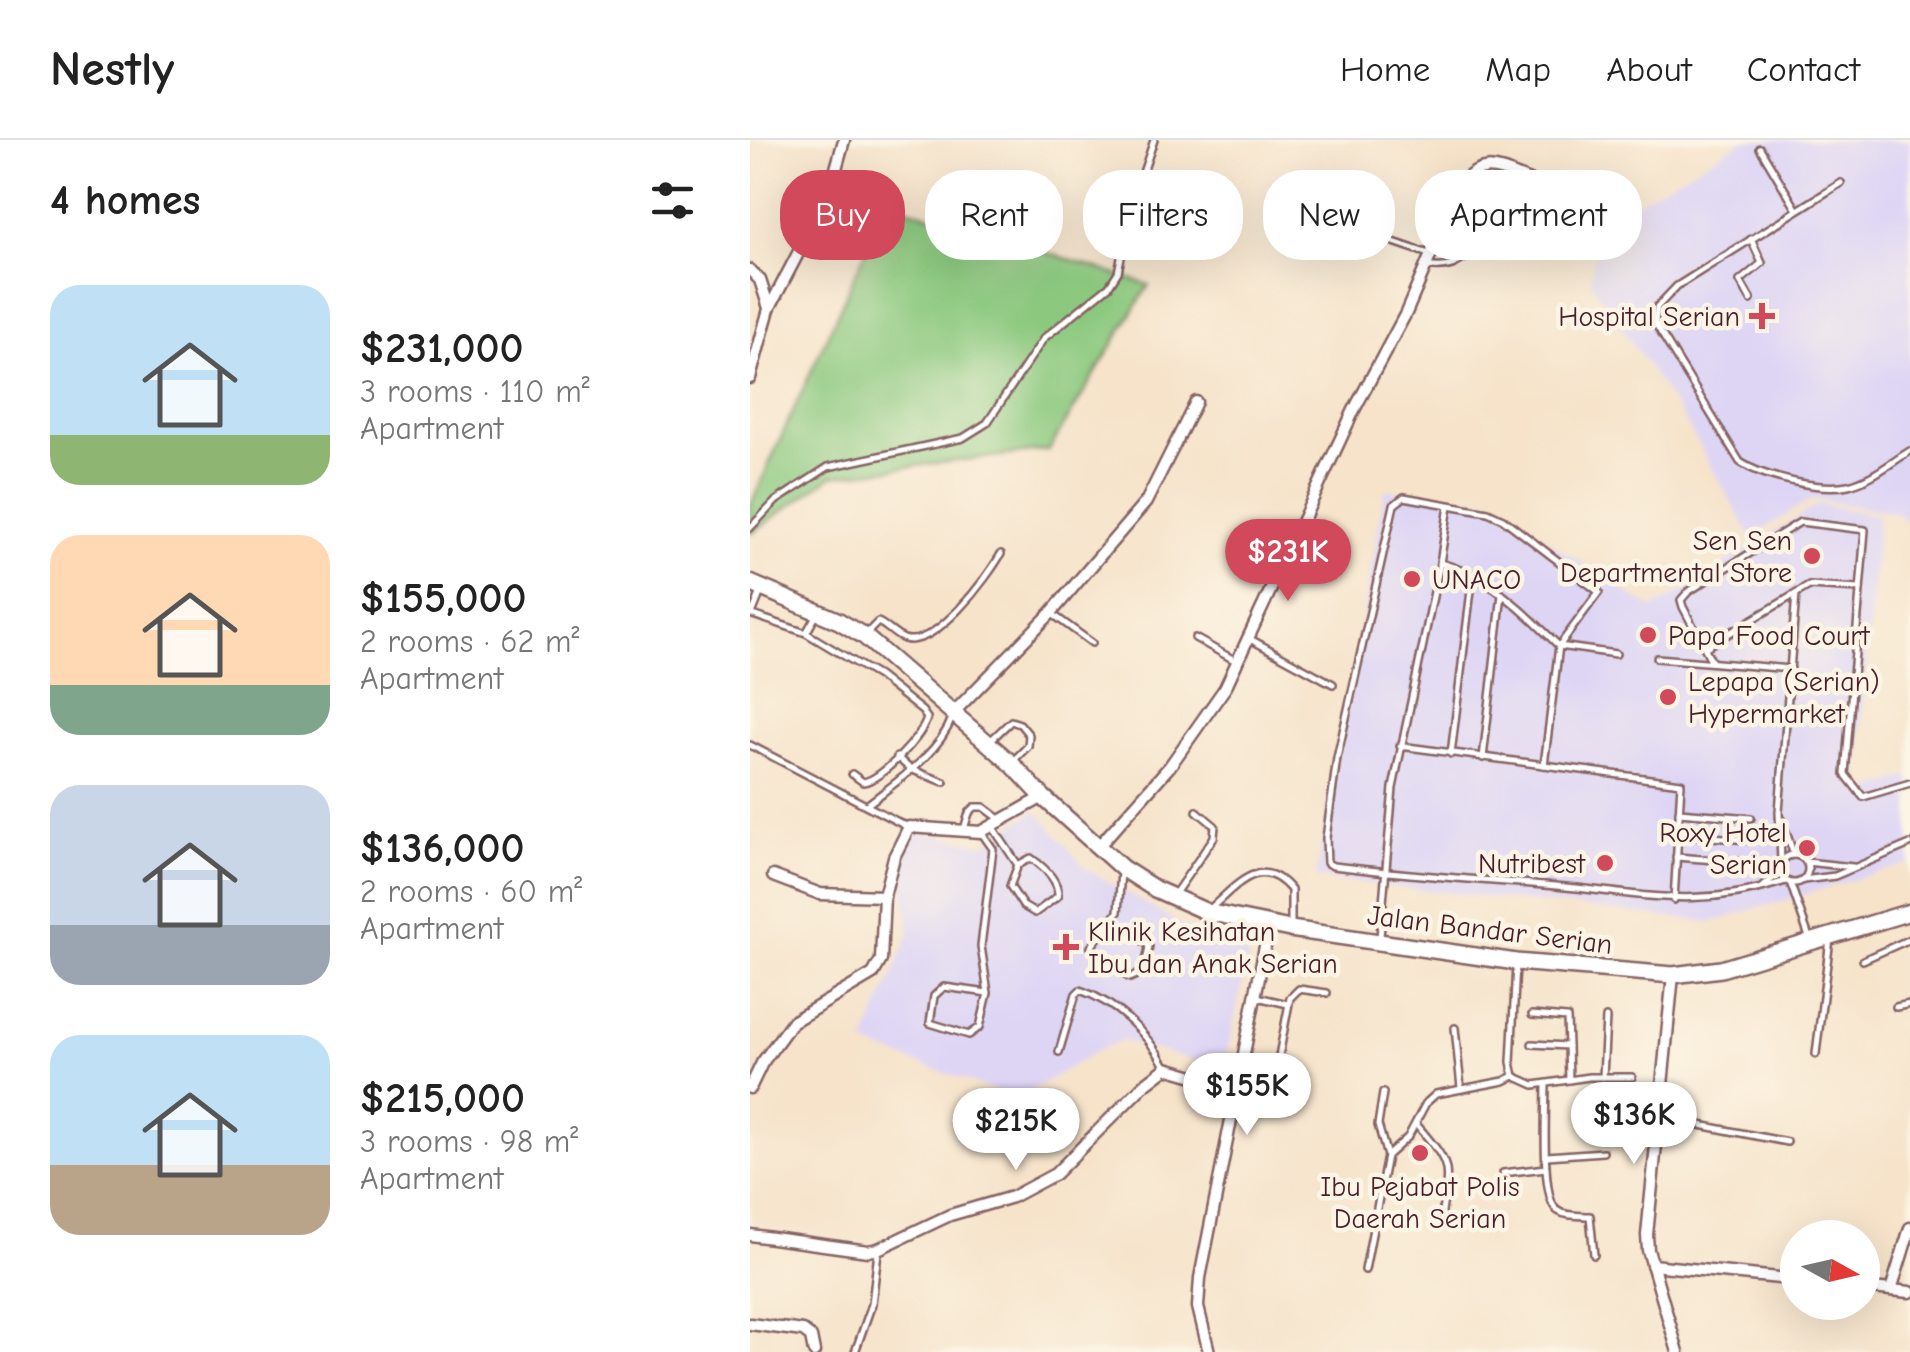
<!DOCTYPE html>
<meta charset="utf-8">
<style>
body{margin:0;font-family:"Comic Neue",sans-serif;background:#f2f2f2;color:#222;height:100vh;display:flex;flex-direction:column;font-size:38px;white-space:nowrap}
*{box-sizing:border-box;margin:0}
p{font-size:32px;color:#767676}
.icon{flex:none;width:55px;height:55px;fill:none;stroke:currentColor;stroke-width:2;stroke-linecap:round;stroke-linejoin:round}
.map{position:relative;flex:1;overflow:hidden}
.panel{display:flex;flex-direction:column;background:#fff;width:750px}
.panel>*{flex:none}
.guide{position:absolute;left:30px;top:30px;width:950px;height:90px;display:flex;gap:20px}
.needle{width:65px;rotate:98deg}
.buttons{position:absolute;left:1030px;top:1080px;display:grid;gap:20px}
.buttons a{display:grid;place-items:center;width:100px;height:100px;border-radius:50%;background:#fff;box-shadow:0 10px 40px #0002;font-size:50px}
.price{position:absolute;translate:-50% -85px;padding:0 22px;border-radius:35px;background:#fff;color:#222;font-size:32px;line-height:65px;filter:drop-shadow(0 2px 5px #0008)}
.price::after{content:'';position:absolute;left:50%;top:60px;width:30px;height:22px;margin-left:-15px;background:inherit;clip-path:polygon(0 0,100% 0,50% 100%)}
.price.selected{background:#d1495b;color:#fff}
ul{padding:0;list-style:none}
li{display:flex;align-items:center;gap:30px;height:250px;padding:0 50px}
li span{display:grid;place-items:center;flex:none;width:280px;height:200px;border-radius:30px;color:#555}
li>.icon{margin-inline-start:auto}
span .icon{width:120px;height:120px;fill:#fffc;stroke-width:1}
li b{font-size:42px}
h2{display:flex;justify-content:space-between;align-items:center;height:120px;padding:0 50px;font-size:42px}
.chip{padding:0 35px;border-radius:40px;background:#fff;box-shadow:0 10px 40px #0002;font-size:35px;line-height:90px}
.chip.selected{background:#d1495b;color:#fff}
header{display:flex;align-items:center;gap:60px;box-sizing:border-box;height:140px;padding:0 50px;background:#fff;border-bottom:2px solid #e0e0e0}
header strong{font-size:48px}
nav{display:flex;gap:55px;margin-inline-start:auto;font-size:35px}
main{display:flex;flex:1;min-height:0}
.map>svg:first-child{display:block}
</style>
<header>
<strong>Nestly</strong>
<nav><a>Home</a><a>Map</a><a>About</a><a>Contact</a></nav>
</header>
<main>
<section class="panel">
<h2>4 homes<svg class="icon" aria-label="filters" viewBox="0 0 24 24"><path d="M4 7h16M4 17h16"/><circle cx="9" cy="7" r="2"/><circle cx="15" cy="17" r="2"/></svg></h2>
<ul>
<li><span style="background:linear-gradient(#bfe0f5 75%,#8fb573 0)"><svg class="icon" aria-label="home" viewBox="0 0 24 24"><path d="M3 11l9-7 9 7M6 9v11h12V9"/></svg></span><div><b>$231,000</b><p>3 rooms · 110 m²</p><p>Apartment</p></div></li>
<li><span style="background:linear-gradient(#ffd9b3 75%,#7fa58c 0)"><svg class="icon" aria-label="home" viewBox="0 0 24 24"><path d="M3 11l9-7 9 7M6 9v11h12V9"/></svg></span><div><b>$155,000</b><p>2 rooms · 62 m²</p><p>Apartment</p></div></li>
<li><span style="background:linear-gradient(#c9d6e8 70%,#9aa5b1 0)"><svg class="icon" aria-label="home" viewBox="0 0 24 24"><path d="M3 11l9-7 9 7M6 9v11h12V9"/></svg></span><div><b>$136,000</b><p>2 rooms · 60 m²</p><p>Apartment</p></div></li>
<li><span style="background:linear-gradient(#bfe0f5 65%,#b9a48a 0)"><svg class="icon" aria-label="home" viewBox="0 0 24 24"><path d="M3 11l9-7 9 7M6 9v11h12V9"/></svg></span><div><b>$215,000</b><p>3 rooms · 98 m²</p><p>Apartment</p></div></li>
</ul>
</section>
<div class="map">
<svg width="1160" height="1212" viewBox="0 0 1160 1212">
<rect width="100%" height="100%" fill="#fcf5e5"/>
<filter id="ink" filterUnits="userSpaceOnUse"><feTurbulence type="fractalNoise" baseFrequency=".01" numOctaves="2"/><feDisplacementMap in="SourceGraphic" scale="20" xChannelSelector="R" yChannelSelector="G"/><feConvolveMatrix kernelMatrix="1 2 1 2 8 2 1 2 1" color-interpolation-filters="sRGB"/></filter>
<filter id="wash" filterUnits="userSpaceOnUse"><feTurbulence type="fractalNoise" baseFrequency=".0048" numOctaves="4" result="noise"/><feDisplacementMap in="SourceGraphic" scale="40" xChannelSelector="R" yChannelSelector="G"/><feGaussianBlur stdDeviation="2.25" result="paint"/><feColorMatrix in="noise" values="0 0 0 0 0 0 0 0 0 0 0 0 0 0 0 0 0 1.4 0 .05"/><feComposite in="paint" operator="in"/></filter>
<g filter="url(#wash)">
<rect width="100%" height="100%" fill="#f6e3ca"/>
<g fill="#ded5f5">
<polygon points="994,0 1160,0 1160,385 1147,373 1062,359 1001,397 939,288 840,141 851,82"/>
<polygon points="635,350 737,361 903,469 1069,364 1128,376 1106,654 1160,636 1160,723 961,782 566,738"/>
<polygon points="286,670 336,729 455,799 499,815 473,929 372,900 350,909 267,959 114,904 160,793 154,749 146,737 156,698 172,692 235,705"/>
</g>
<polygon fill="#8cc97f" stroke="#6b7455" stroke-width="2.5" points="138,62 399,145 299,310 82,336 3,392 0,391 0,366"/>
</g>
<g filter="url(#ink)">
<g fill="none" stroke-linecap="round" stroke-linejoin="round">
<g stroke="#866463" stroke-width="10">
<g id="service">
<polyline points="1010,8 1047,70"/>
<path d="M1091 43 927 146 907 167 905 183 990 322C1013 337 1070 351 1098 345 1121 340 1140 323 1160 311"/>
<polyline points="552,71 679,114"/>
<polyline points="1001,99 1012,123 990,141 1001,160"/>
<path d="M677 126C702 131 710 121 729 107L743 111"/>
<polyline points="0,388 26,361 78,327 213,298 237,283 294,198 359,146 368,132 381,68 404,0"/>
<polyline points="690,423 699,366"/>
<polyline points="301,473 342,503"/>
<path d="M0 474 56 493 128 536 172 571 177 578C173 596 131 640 113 642L102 634"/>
<polyline points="2,474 12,449"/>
<polyline points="56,493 67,474"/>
<path d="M116 494 128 482C137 486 145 496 154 499 185 509 238 437 251 414"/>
<polyline points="445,498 486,521"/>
<polyline points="500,499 583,544"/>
<polyline points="956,507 1059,446 1110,449"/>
<path d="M866 514 809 506 849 452 753 379 738 372 654 357 644 365 587 618 576 698 577 723 583 726C657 735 732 740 806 746 894 754 948 770 1036 741"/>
<polyline points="907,518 1041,529"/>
<polyline points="962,522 933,467 931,460 938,452 1050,382 1115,390 1095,634 1113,657 1160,643"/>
<polyline points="241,600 261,581 270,584 279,595 278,606 263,621"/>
<polyline points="0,605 156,686"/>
<polyline points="650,606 931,643 924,760"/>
<polyline points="701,614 723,434"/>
<polyline points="147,617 160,629 194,642"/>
<polyline points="733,618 752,454"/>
<path d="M118 664C147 641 189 614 202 578"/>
<polyline points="929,672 1001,678"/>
<polyline points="1032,680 1044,715"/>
<polyline points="242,686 268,725"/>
<polyline points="214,689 219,673 225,667 234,667 250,679"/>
<polyline points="231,692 243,709 231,806 238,853 230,887 219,895 180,883 184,856 194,847 238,853"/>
<polyline points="928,694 997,700"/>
<circle cx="1044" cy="729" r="14"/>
<polyline points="926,717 992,722"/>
<path d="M281 718C294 727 309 740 308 756L285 773 273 766 260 746 268 725Z"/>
<polyline points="1031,722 1029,672 1046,454"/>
<polyline points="1056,722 1103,727"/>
<polyline points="1053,740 1085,736 1160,704"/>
<polyline points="1041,745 1060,800"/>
<polyline points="1013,747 1030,732"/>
<polyline points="424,755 464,697 465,686 447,671"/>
<path d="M462 767C488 744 511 714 541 750V786"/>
<path d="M361 785 383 792 399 806C397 820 395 833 380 838L355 823 341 807 368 772 371 731"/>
<path d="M630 797 643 648 690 423C739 436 774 471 809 506L794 625"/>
<polyline points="1113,820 1160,799"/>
<polyline points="507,857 538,864"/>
<polyline points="1146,867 1160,864"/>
<polyline points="782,875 817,878 818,906"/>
<polyline points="705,888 711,948"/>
<polyline points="782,904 818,906 819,940"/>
<path d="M309 912 326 854 330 850C365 862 398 893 415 926"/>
<polyline points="1066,914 1080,799"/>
<polyline points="526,932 540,858 549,849 577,853"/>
<polyline points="764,936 784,945 839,937 882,937"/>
<polyline points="853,937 856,878"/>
<path d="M796 944C796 968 790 1060 808 1071 817 1077 830 1075 840 1076L844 1115"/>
<polyline points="633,953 628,985 637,1016"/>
<polyline points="909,977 1037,1002"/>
<path d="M667 985C702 1026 700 1025 691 1077"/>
<polyline points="797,1016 853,1012"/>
<polyline points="753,1033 796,1028"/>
<polyline points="615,1130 637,1016 658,997 676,963 686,954 754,941 764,936 761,922 766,825"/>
<polyline points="105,1212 122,1164 128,1112"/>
</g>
</g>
<g stroke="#866463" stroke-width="15">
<g id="minor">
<polyline points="0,130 10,140 19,168"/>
<polyline points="0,238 19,169 79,54 94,0"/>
<polyline points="204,572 301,473 396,362 446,262"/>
<path d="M347 708 420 626 475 548 604 270 656 173 710 46C733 16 752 31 782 42"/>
<polyline points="23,736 70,754 134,756"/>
<polyline points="923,835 897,1095 898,1110 928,1212"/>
<polyline points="0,948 12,923 42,882 123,834 131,820 134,756 144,717 159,687 231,692 293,657"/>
<polyline points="0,1095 118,1111 128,1109 200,1075 262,1057 305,1034 394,945 416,928 486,948"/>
<polyline points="902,1125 1048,1140"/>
<polyline points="1112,1147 1160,1152"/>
<polyline points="1141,1150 1160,1088"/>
<polyline points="0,1184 53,1191 61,1197 64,1212"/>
<polyline points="459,1212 448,1167 450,1138 519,786"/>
</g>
</g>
<g stroke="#866463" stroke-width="20">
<polyline id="primary" points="0,443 89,481 114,496 261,623 293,657 372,728 405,749 457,772 540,789 766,822 923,835 971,829 1160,772"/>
</g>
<use href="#service" stroke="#fff" stroke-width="5"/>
<use href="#minor" stroke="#fff" stroke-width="10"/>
<use href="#primary" stroke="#fff" stroke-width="15"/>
</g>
</g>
<g fill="#d1495b" stroke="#fcf5e5" stroke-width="4">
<path d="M1007 161h10v10h10v10h-10v10h-10v-10h-10v-10h10z"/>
<circle cx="1062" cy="416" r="10"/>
<circle cx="662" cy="439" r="10"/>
<circle cx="898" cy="495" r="10"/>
<circle cx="918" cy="557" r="10"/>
<circle cx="1057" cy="708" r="10"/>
<circle cx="855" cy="723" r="10"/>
<path d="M311 792h10v10h10v10h-10v10h-10v-10h-10v-10h10z"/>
<circle cx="670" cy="1013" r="10"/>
</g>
<g text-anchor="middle" stroke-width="9" stroke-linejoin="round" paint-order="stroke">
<g font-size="28" fill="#4a1f2b" stroke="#fcf5e5" text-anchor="end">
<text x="990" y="186">Hospital Serian</text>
<text x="1042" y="410">Sen Sen<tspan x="1042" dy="32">Departmental Store</tspan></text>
<text x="682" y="449" text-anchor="start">UNACO</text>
<text x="918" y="505" text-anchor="start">Papa Food Court</text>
<text x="938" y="551" text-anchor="start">Lepapa (Serian)<tspan x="938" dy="32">Hypermarket</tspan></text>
<text x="1037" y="702">Roxy Hotel<tspan x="1037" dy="32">Serian</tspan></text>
<text x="835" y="733">Nutribest</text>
<text x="338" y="801" text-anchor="start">Klinik Kesihatan<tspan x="338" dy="32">Ibu dan Anak Serian</tspan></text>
<text x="670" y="1056" text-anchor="middle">Ibu Pejabat Polis<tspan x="670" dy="32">Daerah Serian</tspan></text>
</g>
<g font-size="28" fill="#4a1f2b" stroke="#fcf5e5">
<text transform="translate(740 789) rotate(7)" y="10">Jalan Bandar Serian</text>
</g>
</g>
</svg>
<div class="buttons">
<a><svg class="needle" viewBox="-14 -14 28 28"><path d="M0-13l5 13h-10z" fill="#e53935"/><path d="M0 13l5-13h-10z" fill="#767676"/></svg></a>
</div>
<b class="price selected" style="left:538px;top:464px">$231K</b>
<b class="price" style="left:497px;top:998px">$155K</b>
<b class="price" style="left:884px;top:1027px">$136K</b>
<b class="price" style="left:266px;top:1033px">$215K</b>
<div class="guide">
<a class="chip selected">Buy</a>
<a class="chip">Rent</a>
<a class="chip">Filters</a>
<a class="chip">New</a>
<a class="chip">Apartment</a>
</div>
</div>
</main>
